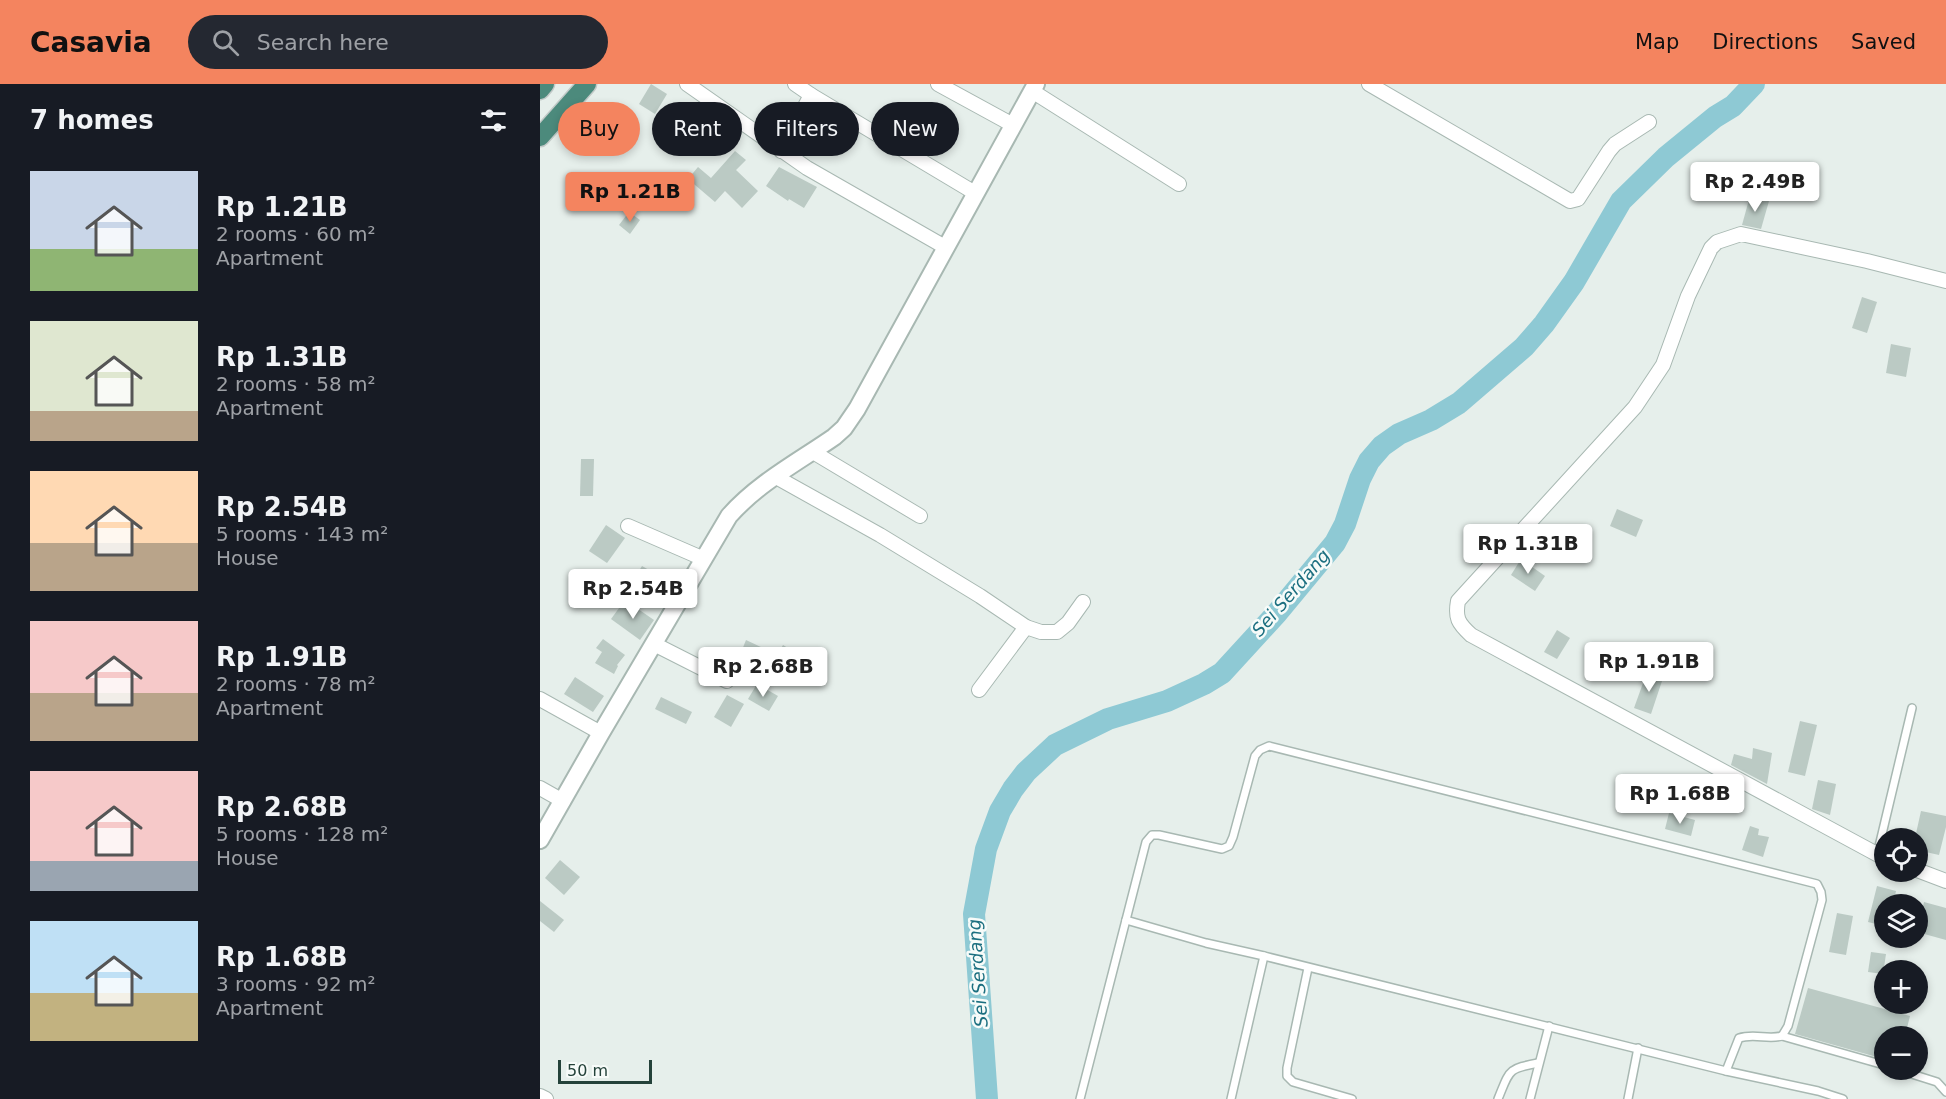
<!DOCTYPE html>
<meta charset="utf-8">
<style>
body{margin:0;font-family:"DejaVu Sans",sans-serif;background:#242831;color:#f1f3f6;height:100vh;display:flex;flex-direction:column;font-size:22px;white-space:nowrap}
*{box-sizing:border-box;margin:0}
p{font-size:20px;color:#9ea1a6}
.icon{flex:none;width:33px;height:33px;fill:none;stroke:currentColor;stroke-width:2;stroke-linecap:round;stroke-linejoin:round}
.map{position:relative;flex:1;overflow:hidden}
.sheet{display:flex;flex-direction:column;background:#171b24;width:540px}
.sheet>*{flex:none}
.top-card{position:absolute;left:18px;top:18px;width:570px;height:54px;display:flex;gap:12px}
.fabs{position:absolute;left:1334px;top:744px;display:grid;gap:12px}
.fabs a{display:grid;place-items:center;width:54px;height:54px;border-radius:50%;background:#171b24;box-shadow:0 3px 9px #0003;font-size:30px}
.scale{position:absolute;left:18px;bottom:15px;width:94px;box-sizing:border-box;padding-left:6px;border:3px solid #24423a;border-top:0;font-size:16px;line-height:21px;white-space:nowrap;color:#24423a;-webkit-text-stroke:4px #f7fbf9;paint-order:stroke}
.price{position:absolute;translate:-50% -51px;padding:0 14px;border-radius:6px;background:#fff;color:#222;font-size:20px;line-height:39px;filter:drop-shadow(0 2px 3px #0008)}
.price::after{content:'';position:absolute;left:50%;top:36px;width:18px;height:14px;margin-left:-9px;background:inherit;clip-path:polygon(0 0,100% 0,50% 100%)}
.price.current{background:#f4845f;color:#111}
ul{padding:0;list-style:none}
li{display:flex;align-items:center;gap:18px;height:150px;padding:0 30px}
li span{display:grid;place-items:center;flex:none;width:168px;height:120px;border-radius:0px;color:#555}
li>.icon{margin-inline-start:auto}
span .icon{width:72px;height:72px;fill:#fffc;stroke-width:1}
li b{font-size:26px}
h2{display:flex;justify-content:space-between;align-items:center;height:72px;padding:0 30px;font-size:26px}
.tag{padding:0 21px;border-radius:27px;background:#171b24;box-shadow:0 3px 9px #0003;font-size:21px;line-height:54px}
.tag.current{background:#f4845f;color:#111}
header{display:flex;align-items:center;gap:36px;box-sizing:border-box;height:84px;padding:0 30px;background:#f4845f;color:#111}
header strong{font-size:28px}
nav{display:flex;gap:33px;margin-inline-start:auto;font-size:21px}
.search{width:420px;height:54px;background:#242831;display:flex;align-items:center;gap:15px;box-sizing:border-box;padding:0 21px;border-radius:33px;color:#9ea1a6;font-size:22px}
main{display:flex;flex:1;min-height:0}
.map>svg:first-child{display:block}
</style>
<header>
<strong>Casavia</strong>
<div class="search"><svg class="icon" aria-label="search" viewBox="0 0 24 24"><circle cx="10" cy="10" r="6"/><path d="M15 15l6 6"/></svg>Search here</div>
<nav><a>Map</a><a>Directions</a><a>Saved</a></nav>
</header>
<main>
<section class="sheet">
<h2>7 homes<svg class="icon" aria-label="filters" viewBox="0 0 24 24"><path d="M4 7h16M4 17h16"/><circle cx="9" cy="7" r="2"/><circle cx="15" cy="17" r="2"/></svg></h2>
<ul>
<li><span style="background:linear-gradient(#c9d6e8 65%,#8fb573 0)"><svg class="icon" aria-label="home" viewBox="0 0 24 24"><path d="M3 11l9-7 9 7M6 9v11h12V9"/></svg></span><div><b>Rp 1.21B</b><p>2 rooms · 60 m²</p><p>Apartment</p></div></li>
<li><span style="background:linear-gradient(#dfe7d0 75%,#b9a48a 0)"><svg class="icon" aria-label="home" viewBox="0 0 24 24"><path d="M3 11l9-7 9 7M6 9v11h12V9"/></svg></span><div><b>Rp 1.31B</b><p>2 rooms · 58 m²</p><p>Apartment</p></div></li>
<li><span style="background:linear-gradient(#ffd9b3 60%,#b9a48a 0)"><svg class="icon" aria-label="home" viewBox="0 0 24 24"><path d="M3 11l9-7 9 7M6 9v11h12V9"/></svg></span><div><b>Rp 2.54B</b><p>5 rooms · 143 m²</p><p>House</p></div></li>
<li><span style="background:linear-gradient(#f6c9c9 60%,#b9a48a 0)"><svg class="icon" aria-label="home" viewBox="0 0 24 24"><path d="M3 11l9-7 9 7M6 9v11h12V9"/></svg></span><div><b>Rp 1.91B</b><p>2 rooms · 78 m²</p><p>Apartment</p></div></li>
<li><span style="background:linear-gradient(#f6c9c9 75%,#9aa5b1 0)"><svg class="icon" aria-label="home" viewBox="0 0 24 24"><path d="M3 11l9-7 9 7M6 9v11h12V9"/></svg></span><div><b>Rp 2.68B</b><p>5 rooms · 128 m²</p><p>House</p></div></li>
<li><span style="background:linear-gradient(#bfe0f5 60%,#c2b280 0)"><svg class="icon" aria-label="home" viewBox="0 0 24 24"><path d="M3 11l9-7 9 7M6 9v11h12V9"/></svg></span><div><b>Rp 1.68B</b><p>3 rooms · 92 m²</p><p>Apartment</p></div></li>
</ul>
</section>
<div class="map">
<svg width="1406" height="1015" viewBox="0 0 1406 1015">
<rect width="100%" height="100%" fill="#e6efeb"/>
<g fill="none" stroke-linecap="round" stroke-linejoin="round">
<polyline stroke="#8ec9d4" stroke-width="22" points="447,1015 434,830 446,765 460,727 473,705 486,688 515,661 568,635 627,617 664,600 682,589 737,529 795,459 805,440 820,395 829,377 842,362 859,350 891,336 919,319 984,263 1004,240 1034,198 1081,117 1126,73 1175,33 1193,22 1214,0"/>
</g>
<g fill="#bbcac4">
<polygon points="111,0 127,10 115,30 99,20"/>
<polygon points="195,67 206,76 196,86 218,107 202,124 185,107 175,118 148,95 158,83 171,94"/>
<polygon points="239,83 277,103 264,124 249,115 248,117 226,102"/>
<polygon points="1210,112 1229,117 1221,145 1202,141"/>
<polygon points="89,128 100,136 90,150 79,141"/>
<polygon points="1322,213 1337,218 1327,249 1312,244"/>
<polygon points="1351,260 1371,264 1366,293 1346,289"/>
<polygon points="41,375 54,375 53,412 40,412"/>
<polygon points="1077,425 1103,436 1096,453 1070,442"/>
<polygon points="66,441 85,454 67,479 49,467"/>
<polygon points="981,475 1005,492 995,507 971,491"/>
<polygon points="102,482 130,498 119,516 91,500"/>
<polygon points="48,490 64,501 46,524 31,513"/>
<polygon points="85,516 114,536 100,556 71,535"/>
<polygon points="1017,546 1030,554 1017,575 1004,568"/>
<polygon points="63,555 85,571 77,581 78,582 74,590 55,579 62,568 56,564"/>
<polygon points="206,556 227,566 220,580 200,571"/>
<polygon points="243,561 271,578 263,591 235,575"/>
<polygon points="1107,588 1123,594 1111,630 1094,624"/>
<polygon points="35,593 64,612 53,628 24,610"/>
<polygon points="217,600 238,612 229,627 208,615"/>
<polygon points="187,611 204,620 191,643 174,633"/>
<polygon points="121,613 152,628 146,640 115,625"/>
<polygon points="1260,637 1277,641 1265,692 1248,688"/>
<polygon points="1213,664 1232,669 1227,700 1191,681 1194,670 1212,675"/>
<polygon points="1278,696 1296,700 1290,731 1272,725"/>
<polygon points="1381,727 1406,732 1406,743 1399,771 1377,766 1377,754 1375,754"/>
<polygon points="1129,729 1155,736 1151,752 1125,745"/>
<polygon points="1210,742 1219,745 1218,751 1229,753 1223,773 1202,766"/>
<polygon points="20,776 40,793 24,811 5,794"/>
<polygon points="1337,802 1356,807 1353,820 1344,820 1344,842 1328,838"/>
<polygon points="0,817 24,836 14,848 0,837"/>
<polygon points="1384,818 1406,824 1406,856 1377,848"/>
<polygon points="1297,829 1313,832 1306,871 1289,868"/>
<polygon points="1331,868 1346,870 1343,890 1328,888"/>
<polygon points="1268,904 1370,932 1365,952 1344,952 1344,975 1255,950"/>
</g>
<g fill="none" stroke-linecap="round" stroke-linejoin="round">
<g stroke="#a8b8b2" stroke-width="10">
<g id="service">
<polyline points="1337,771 1372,624"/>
<polyline points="586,836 666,859 724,872 1186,987 1278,1007 1303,1015"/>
<polyline points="768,884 747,984 747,992 753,998 812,1015"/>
<polyline points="1242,952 1344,981"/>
<polyline points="1359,986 1397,998 1406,1008"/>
<path d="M540 1015 606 758 612 751H619L682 765 689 762 693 753 715 672 720 666 729 662 1277 800 1281 808 1282 816 1248 942 1242 952C1227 956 1215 949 1199 954L1186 987"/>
<polyline points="691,1015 724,872"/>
<path d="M958 1015C970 986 967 985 998 979"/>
<polyline points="990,1015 1009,942"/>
<polyline points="1088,1015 1098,964"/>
</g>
</g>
<g stroke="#a8b8b2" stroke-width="16">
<g id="minor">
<polyline points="147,0 267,84 405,163"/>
<polyline points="255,0 271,11"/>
<polyline points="398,0 473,41"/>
<polyline points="829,0 1030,117 1038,115 1069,67 1075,60 1109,38"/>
<polyline points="492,7 639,100"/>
<polyline points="241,67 271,11 435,109"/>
<polyline points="273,368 380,432"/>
<polyline points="236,393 340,451 440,512 486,543 501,548 517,548 528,539 543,518"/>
<polyline points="88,442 164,475"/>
<polyline points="114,560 187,597"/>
<polyline points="439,606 486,543"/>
<polyline points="0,615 61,649"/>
<polyline points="0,704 23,717"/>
<path d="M1344 774 931 551C918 539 915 534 918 517L1095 323 1123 281 1148 212 1171 164 1177 158 1201 150 1327 177 1406 197"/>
<polyline points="1377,786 1406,797"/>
<polyline points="0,1012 6,1015"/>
</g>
</g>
<g stroke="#a8b8b2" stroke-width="20">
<path id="tertiary" d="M0 756 61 649 189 432C218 399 258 378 294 353L304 344 317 325 496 0"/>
</g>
<g stroke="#c2cac8" stroke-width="21">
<g id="trunk">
<polyline points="0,6 5,0"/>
<polyline points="0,53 47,0"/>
</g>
</g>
<use href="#service" stroke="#fff" stroke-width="7"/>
<use href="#minor" stroke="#fff" stroke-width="14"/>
<use href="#tertiary" stroke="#fff" stroke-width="16"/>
<use href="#trunk" stroke="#4c8a7c" stroke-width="18"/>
</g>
<g text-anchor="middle" stroke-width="5" stroke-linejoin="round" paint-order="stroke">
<g font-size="18" font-style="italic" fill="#1c6f80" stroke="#f7fbf9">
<text transform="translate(751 509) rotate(-49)" y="6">Sei Serdang</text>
<text transform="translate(438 889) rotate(-94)" y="6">Sei Serdang</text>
</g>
</g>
</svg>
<div class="fabs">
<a><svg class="icon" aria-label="locate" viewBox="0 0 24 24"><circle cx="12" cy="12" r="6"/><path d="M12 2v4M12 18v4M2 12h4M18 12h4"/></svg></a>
<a><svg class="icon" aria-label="layers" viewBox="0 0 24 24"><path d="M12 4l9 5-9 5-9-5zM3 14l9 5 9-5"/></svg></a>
<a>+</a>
<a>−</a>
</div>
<div class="scale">50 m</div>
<b class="price" style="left:1215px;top:129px">Rp 2.49B</b>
<b class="price current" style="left:90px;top:139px">Rp 1.21B</b>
<b class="price" style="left:988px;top:491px">Rp 1.31B</b>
<b class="price" style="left:93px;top:536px">Rp 2.54B</b>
<b class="price" style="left:1109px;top:609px">Rp 1.91B</b>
<b class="price" style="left:223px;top:614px">Rp 2.68B</b>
<b class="price" style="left:1140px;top:741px">Rp 1.68B</b>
<div class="top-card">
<a class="tag current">Buy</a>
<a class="tag">Rent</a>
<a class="tag">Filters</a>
<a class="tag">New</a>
</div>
</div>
</main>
